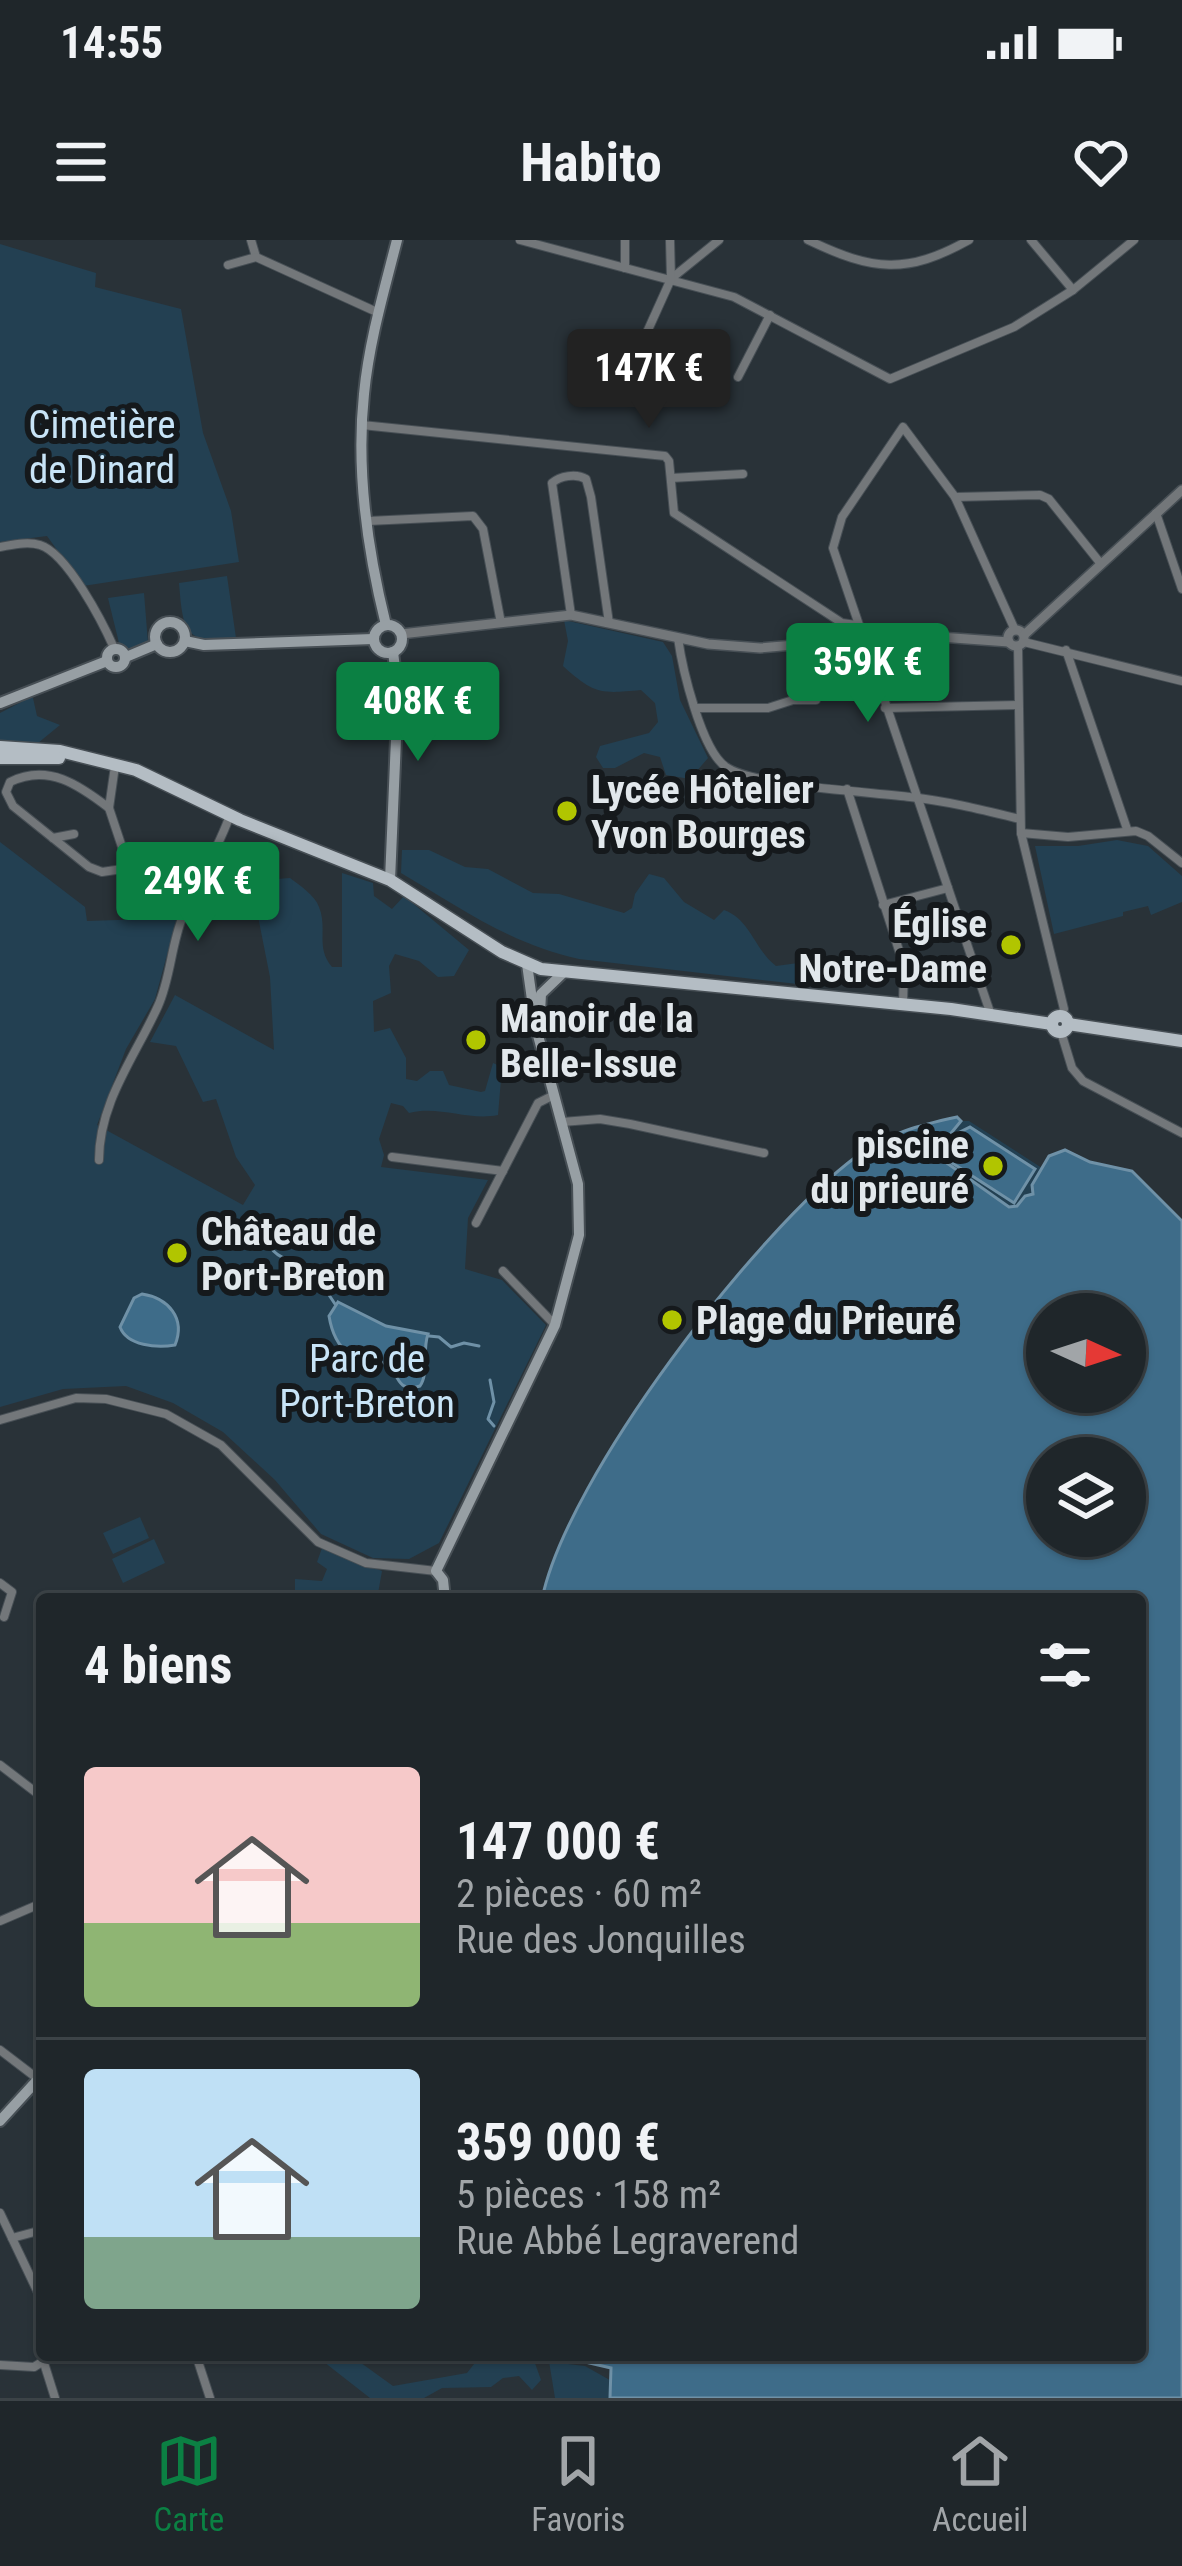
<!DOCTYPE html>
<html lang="fr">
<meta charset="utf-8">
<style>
body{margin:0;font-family:"Roboto Condensed",sans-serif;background:#272e32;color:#f1f3f6;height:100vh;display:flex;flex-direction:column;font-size:45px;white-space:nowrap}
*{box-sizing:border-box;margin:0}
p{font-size:39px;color:#a1a5a8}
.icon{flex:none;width:66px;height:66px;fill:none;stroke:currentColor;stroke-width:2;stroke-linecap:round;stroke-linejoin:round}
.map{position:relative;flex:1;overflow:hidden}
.drawer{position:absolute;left:36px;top:1353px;width:1110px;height:768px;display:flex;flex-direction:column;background:#1f262a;border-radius:12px;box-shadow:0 3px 9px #0004,0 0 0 3px #3c4347}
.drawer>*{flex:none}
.needle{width:78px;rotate:93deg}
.fabs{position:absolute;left:1026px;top:1053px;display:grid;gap:24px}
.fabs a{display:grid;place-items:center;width:120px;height:120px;border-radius:50%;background:#1f262a;box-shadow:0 3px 9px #0004,0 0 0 3px #3c4347;font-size:60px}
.price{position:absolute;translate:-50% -102px;padding:0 27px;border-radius:12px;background:#0b8043;color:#fff;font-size:39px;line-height:78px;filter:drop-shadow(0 3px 6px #0008)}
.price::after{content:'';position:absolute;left:50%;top:72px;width:36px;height:27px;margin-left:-18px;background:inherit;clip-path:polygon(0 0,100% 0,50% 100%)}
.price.current{background:#222;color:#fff}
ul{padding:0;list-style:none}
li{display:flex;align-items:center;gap:36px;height:300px;padding:0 48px}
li+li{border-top:3px solid #3c4347}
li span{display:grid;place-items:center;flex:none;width:336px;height:240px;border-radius:12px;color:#555}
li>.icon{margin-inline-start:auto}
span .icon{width:144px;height:144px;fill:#fffc;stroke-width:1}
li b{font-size:51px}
h2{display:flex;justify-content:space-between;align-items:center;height:144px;padding:0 48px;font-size:51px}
.status{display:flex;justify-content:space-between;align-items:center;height:84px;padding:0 60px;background:#1f262a;direction:ltr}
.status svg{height:33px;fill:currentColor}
header{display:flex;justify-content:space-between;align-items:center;height:156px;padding:0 48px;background:#1f262a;font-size:54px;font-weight:700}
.tab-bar{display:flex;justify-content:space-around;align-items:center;height:168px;border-top:3px solid #3c4347;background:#1f262a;font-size:33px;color:#a1a5a8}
.tab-bar a{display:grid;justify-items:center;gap:6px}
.tab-bar .current{color:#0b8043}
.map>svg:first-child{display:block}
</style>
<div class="status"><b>14:55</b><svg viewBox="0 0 49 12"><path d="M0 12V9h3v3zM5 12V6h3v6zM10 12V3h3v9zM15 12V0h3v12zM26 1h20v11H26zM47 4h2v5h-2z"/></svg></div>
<header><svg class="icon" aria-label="menu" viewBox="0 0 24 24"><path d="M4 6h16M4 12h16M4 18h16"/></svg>Habito<svg class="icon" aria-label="heart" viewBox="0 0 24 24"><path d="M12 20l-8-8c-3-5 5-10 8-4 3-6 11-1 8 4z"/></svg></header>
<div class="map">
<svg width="1182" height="2158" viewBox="0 0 1182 2158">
<rect width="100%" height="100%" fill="#293238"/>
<g fill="#234052">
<polygon points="0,4 96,33 95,47 181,69 203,193 231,271 239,322 83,346 47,296 0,302"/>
<path d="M227 336 236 398C183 406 183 389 179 343Z"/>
<polygon points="144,353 148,403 129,411 119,403 108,358"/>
<path d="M564 380 663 402 672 416 680 460 708 518 690 539 666 535 660 517 644 513 615 528H603L596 517 600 506 649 493 658 482 655 463 641 450C600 454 594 454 563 426L568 401Z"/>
<polygon points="29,458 33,458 37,476 60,485 38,503 0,501 0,473"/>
<polygon points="1117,600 1148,606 1182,636 1182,662 1151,675 1148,666 1123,672 1123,676 1054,694 1035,606 1078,606"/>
<path d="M0 602 85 667 87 681 177 678 155 759 126 809 97 885 243 965 255 945 236 917 216 859 203 862 176 806 150 802 175 755 274 810 270 737 251 641 290 638C299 645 315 655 319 667 328 689 315 707 332 727H342V633L373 643 374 656 392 669 404 656 469 710 454 736 438 737 419 721 395 714 389 726 391 753 373 761 374 792 390 788 406 818V839L417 841 430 831H443L449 845 481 852 485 851 493 823 502 827 498 875C468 881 439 865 409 873L403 866 391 863 379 899 384 915 381 927 488 940 468 978 465 1029 502 1040 546 1085 439 1303 409 1319 373 1318 321 1294 275 1240 223 1192 173 1163 126 1146 63 1149 0 1167Z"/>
<path d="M402 610H429L465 627 488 629 533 653 559 654 624 673 632 668 635 654 649 634 664 638 684 662 714 680 724 670C751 680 754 709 776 726L820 720 824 747 579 719C512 705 459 667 401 633Z"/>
<polygon points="961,881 969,881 1042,928 1032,944 1034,954 1025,957 1018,966 1009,967 946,924 943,918 948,906 947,898"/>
<polygon points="140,1277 149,1298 113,1314 103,1293"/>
<polygon points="154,1299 165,1323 123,1343 112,1319"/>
<polygon points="322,1308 382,1331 377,1359 295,1359 295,1339 322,1341 327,1329 317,1322"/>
<polygon points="315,2115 350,2115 393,2146 467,2133 478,2119 496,2122 532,2115 541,2140 532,2150 519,2136 503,2138 491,2147 442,2148 424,2158 370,2158"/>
<polygon points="548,2115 568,2115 568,2124 585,2126 615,2143 614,2158 555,2158"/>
</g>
<g fill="#3e6c89" stroke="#6f91a7" stroke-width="3" fill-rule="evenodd">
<path d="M957 877 961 881 947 898 944 921 1009 967 1017 966 1025 956 1033 954 1032 945 1049 916 1065 910 1090 922 1132 931 1182 981V2158H610L611 2128 572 2119 574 2115H1140V1359H542C567 1237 756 991 857 916 888 893 920 885 957 877ZM1047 1074H1125V1152H1047ZM1047 1218H1125V1296H1047Z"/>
<polygon points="970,887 1035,929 1014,963 946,919 950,897"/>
<path d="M142 1054C168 1058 186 1078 175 1105 157 1108 127 1106 120 1087L134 1058Z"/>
<path d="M338 1062 386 1086 428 1094C422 1111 429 1133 420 1146 398 1153 398 1136 389 1123 355 1124 335 1112 329 1076Z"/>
</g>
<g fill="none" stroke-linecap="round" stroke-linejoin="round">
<g stroke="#6f91a7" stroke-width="3">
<path d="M263 983C270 1013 272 1014 299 1024L303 1030 315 1034 335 1064"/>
<polyline points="429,1096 439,1097 451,1107 464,1103 479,1106"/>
<polyline points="490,1140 494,1162 488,1179 494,1186"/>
</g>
<g stroke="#474f55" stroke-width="10">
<g id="minor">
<polyline points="251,0 256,17 379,73"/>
<polyline points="520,0 734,57 890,139 1014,87 1073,50 1134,0"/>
<polyline points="625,0 625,28"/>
<path d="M808 0C873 31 906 35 969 0"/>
<polyline points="1031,0 1073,50"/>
<polyline points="228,25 256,17"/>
<polyline points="672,38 719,0"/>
<polyline points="629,132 671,39 670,0"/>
<polyline points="738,137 770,75"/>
<polyline points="362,185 665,216 669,221 674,273 842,383 856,385"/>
<polyline points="671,238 743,234"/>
<polyline points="955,257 1040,255 1049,259 1101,324"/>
<polyline points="1156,273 1182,349"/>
<polyline points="368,281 473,276 483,289 501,383"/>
<path d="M0 307C12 305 27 301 40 305 67 313 103 383 114 408"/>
<path d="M571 375 552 243C560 236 576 233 586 239L591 257 609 383"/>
<path d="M678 398C682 427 701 510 726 527 753 546 872 552 910 557 947 561 983 570 1020 579"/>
<polyline points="1024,402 1182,441"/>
<polyline points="1018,406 1021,593 1064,769 1061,776"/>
<polyline points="1066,410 1127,589"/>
<polyline points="695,468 768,468 793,460 816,460"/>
<polyline points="885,468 1018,465"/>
<polyline points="115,526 109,568 129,628 182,676"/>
<polyline points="847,549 904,726 903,764"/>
<path d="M109 568C79 545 48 523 10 542L6 552 13 566 89 627 102 632 129 628"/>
<polyline points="1021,593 1068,597 1136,591 1148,596 1182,623"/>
<polyline points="53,598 74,594"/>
<polyline points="883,665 948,648"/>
<polyline points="991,775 833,308 842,277 903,187 955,257 1015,390"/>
<polyline points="1061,792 1072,828 1083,841 1182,893"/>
<polyline points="562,882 600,879 630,884 764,913"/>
<polyline points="392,917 503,931"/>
<path d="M99 920C99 862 135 817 158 766 171 737 171 704 183 676 197 641 218 610 230 575"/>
<polyline points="476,983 538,863 554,855"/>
<polyline points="503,1031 555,1085"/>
<polyline points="0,1180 76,1158 106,1159 166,1174 221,1205 318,1302 366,1323 436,1331"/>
<polyline points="0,1343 12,1352 4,1377"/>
<polyline points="0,1525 42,1557"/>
<polyline points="0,1681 42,1663"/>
<polyline points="0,1810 38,1839"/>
<polyline points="32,1845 42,1858"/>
<polyline points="0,1973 42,2061"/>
<polyline points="12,1998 42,1990"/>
<polyline points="196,2115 210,2158"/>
<polyline points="44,2123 55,2158"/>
<polyline points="0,2125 34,2127 53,2115"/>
</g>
</g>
<g stroke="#474f55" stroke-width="12">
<g id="tertiary">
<circle cx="1016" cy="398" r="8"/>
<polyline points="401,394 571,375 708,404 760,408 912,395 1009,402"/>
<polyline points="1024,395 1182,250"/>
</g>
</g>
<g stroke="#474f55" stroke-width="14">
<g id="secondary">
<circle cx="170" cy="397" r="15"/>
<path d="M386 385C368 313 356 229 364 154 369 102 384 51 397 0"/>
<circle cx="388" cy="399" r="14"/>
<polyline points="185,401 204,405 373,399"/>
<circle cx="116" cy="418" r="9"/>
<polyline points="126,417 157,404"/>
<polyline points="0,463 107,421"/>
<polyline points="390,640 398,452 393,412"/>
<polyline points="540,773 541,754 564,732"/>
<polyline points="445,1359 443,1340 436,1331 555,1085 579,995 578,944 536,788 527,724"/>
<polyline points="0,1881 42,1835"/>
</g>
</g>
<g stroke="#474f55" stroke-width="15">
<g id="primary">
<polyline points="0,507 60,511 136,530 240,580 390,640 502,712 541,729 951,769 1052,784"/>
<polyline points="0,518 59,518"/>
<circle cx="1060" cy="784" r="8"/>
<polyline points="1068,784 1182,801"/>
</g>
</g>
<use href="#minor" stroke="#73777a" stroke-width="8"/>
<use href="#tertiary" stroke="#73777a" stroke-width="9"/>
<use href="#secondary" stroke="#979fa4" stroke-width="10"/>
<use href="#primary" stroke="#b4bdc4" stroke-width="12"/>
</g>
<g fill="#b1c500" stroke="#15191c" stroke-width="4.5">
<circle cx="567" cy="571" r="12"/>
<circle cx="1011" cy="705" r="12"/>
<circle cx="476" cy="800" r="12"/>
<circle cx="993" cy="926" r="12"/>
<circle cx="177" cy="1013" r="12"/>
<circle cx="672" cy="1080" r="12"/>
</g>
<g text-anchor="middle" stroke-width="12" stroke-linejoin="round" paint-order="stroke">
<g font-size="39" fill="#c8e4f7" stroke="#15191c">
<text x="102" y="198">Cimetière<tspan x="102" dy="45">de Dinard</tspan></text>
<text x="367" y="1132">Parc de<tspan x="367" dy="45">Port-Breton</tspan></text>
</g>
<g font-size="39" font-weight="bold" fill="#e2e8ec" stroke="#15191c" text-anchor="start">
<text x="591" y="563">Lycée Hôtelier<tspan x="591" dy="45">Yvon Bourges</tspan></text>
<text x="987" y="697" text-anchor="end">Église<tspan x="987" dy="45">Notre-Dame</tspan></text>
<text x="500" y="792">Manoir de la<tspan x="500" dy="45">Belle-Issue</tspan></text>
<text x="969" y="918" text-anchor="end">piscine<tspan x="969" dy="45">du prieuré</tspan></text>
<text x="201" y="1005">Château de<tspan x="201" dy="45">Port-Breton</tspan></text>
<text x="696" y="1094">Plage du Prieuré</text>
</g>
</g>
</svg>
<div class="fabs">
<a><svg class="needle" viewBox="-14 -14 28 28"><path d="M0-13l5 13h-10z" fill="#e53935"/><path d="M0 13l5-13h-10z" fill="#a1a5a8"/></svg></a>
<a><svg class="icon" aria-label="layers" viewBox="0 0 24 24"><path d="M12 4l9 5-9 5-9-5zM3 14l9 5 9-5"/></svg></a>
</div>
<b class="price current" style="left:649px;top:191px">147K €</b>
<b class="price" style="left:868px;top:485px">359K €</b>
<b class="price" style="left:418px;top:524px">408K €</b>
<b class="price" style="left:198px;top:704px">249K €</b>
<section class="drawer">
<h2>4 biens<svg class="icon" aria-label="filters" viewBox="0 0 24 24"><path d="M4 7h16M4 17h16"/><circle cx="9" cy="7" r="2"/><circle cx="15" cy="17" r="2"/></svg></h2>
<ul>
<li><span style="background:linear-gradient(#f6c9c9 65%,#8fb573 0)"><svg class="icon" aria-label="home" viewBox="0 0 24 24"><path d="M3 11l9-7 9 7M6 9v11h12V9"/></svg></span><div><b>147 000 €</b><p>2 pièces · 60 m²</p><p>Rue des Jonquilles</p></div></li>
<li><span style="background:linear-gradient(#bfe0f5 70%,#7fa58c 0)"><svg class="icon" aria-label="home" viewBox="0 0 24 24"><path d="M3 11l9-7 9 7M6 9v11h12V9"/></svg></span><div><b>359 000 €</b><p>5 pièces · 158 m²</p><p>Rue Abbé Legraverend</p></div></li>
</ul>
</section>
</div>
<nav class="tab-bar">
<a class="current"><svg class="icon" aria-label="map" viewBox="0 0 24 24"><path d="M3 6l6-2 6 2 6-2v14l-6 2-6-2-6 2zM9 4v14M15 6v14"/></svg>Carte</a>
<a><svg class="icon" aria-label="saved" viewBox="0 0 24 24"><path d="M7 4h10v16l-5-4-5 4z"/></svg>Favoris</a>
<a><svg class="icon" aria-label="home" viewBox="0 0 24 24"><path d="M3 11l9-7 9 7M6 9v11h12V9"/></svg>Accueil</a>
</nav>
